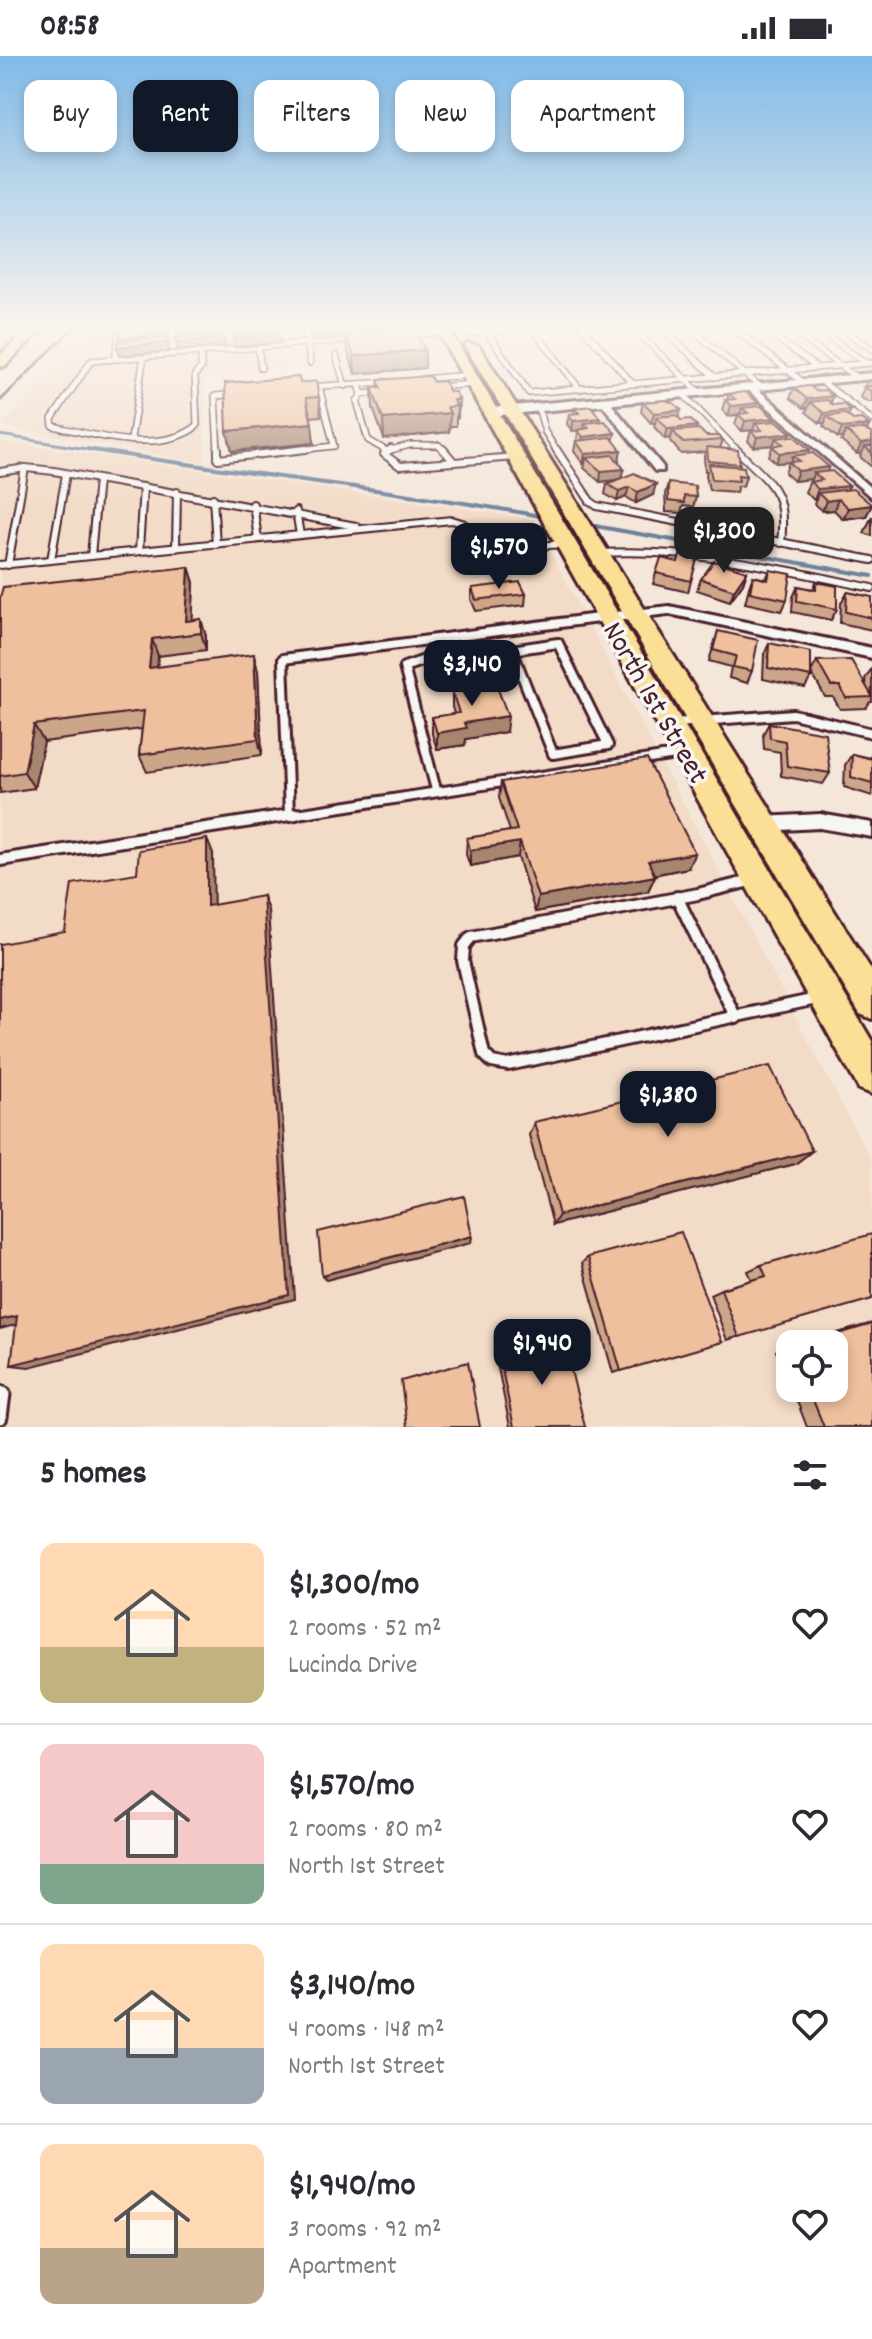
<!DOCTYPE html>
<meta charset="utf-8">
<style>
body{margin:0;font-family:Dekko,sans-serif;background:#f7f7f7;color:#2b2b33;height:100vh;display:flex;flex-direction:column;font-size:30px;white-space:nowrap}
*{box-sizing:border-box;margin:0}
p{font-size:26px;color:#7c7c81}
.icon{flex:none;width:44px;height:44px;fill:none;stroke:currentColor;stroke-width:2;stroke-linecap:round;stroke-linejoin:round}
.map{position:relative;height:1371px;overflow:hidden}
.details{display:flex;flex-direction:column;background:#fff;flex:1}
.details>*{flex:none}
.banner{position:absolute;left:24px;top:24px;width:824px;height:72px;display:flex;gap:16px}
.controls{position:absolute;left:776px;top:1274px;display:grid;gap:16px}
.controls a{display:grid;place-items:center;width:72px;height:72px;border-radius:16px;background:#fff;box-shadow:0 4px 12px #0003;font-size:40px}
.price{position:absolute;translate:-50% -68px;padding:0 18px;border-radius:16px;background:#111827;color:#fff;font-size:26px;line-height:52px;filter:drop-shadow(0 2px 4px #0008)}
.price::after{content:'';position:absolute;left:50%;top:48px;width:24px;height:18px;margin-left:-12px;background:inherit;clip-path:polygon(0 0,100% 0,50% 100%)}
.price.active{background:#222;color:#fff}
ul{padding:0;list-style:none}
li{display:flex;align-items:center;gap:24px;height:200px;padding:0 40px}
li+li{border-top:2px solid #e1e1e2}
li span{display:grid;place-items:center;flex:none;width:224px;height:160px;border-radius:16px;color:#555}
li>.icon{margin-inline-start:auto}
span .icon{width:96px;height:96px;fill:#fffc;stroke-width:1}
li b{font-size:34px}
h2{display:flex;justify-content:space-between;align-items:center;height:96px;padding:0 40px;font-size:34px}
.tag{padding:0 28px;border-radius:16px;background:#fff;box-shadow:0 4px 12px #0003;font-size:28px;line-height:72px}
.tag.active{background:#111827;color:#fff}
.status{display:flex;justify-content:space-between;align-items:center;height:56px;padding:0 40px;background:#fff;direction:ltr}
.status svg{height:22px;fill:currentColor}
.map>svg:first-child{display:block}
</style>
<div class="status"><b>08:58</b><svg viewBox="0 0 49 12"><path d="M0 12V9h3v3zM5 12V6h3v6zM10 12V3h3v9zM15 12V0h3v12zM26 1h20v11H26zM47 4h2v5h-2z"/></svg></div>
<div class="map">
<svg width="872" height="1371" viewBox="0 0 872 1371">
<rect width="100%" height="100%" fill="#f4e6d9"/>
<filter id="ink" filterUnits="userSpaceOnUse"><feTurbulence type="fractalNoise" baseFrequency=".0125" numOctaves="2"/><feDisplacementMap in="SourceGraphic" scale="16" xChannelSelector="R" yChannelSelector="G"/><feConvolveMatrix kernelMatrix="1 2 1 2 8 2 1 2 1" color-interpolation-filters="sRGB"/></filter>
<g filter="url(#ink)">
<g fill="#f2dbc7" fill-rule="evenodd">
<polygon points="96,271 423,271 430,284 319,293 324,311 205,321 204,407 1,370"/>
<path d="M0 385 533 463 872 1106V1371H0ZM790 1288H834V1332H790Z"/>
</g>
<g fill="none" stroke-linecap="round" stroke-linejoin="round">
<polyline stroke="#6d819b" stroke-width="3" points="0,379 99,395"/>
<g stroke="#6d819b" stroke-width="4">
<path d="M87 393C240 418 394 433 546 461"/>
<polyline points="584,468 872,520"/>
</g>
<g stroke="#4a1f2b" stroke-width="8">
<g id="service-far4">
<polyline points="120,271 115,303 308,287 310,307"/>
<polyline points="304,271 308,287 355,284"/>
<polyline points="582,271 633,328"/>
<polyline points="632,271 699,336"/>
<polyline points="660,271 715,321"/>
<polyline points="689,271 745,318 872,307"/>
<polyline points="732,271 803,326"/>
<polyline points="761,271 816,311"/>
<polyline points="787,271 857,322"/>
<polyline points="814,271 866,307"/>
<polyline points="839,271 872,293"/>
<polyline points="532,272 580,333"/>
<polyline points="487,276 529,337 745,318 759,330"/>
<polyline points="465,278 544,271"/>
<polyline points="409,279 444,276"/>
<polyline points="258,291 261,312"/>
<polyline points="336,299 345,330"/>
<path d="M115 303 91 305 52 363 53 370C95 379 160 399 197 370L195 319 201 312V296"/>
<polyline points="422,323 469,319"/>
<polyline points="821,325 872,364"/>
<polyline points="359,329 362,338 383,336"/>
<polyline points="306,331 388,326"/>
<polyline points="437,331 474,328"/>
<polyline points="682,337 738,395"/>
<polyline points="362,338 357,345 368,384 385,394"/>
<polyline points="538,351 545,376 557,395"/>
<polyline points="131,383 144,300"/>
<polyline points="218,395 215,340 237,338"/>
<polyline points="288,395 334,390 319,330"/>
<polyline points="387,395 410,389 439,389 444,395"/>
</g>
</g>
<g stroke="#4a1f2b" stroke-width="10">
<g id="service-far3">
<polyline points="218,393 218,403 306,393"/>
<polyline points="391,393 384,398 400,410 454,406"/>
<polyline points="443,393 454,406"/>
<polyline points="556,393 590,445 597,450 872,504"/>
<path d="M736 393C771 429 787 433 781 487"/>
<polyline points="454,406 515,401"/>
<polyline points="0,416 26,412 54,415 356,470"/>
<polyline points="213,442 216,488"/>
<polyline points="253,448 258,483"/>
<polyline points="296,455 300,479"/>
<polyline points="176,492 177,436"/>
<polyline points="139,495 143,431"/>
<path d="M601 497C694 492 782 513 872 532"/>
<polyline points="91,500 98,424"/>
<polyline points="51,504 66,418"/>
<polyline points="0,509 452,464 465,468 494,493 563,488"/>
<polyline points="8,509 25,412"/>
</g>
</g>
<g stroke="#4a1f2b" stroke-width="14">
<g id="service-far2">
<polygon points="558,587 608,689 553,698 512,594"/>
<polyline points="675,667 793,658 872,677"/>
<polyline points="436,734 404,611 442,598 512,594"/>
<polyline points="289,758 283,603 606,561"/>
<polyline points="284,760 682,698"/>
</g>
</g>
<g stroke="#4a1f2b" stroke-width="16">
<g id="service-far1">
<polyline points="0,804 296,758"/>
<polyline points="754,824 698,838 471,881 464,890 463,905 484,998 492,1006 508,1009 821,942"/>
<polyline points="677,841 736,962"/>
</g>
</g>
<g stroke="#4a1f2b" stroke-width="19">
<polyline id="service" points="0,1337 3,1338 0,1361"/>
</g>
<g stroke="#4a1f2b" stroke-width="6">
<g id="minor">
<polygon points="747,329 753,329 872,433 872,442 747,333"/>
<polygon points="601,343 607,343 663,411 663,415 655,415 601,347"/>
<polygon points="669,550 872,592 872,602 669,558 607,565 600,561 607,557"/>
<polygon points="820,758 872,767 872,781 820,772 762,775 756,773 753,768 756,763 762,761"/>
</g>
</g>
<g stroke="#4a1f2b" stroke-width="6">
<polygon id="tertiary" points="872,317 872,323 490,360 484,356 490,352"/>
</g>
<g stroke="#4a1f2b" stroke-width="6">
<g id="primary">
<polygon points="30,271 44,271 5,310 0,311 0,299"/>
<polygon points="435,271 448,271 872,985 872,1038 859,1033"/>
<polygon points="467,287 479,290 872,915 872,963 860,958 465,290"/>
</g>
</g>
<use href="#service-far4" stroke="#f6f6f2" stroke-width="5"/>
<use href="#service-far3" stroke="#f6f6f2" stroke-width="6"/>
<use href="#service-far2" stroke="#f6f6f2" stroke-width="8"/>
<use href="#service-far1" stroke="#f6f6f2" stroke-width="10"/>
<use href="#service" stroke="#f6f6f2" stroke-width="13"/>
<use href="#minor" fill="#f6f6f2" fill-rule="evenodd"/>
<use href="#tertiary" fill="#f6f6f2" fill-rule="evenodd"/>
<use href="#primary" fill="#fbdf96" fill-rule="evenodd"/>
<polyline stroke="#4a1f2b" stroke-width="3" points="0,345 74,271"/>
</g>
<g fill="#cda588" stroke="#4a1f2b" stroke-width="2">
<polygon points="232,271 251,271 252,275 256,275 256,271 278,271 281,287 235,291"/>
<polygon points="309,271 402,271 425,312 355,318 348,296 346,282 313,285"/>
<polygon points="378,324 433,326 450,336 455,336 458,362 456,363 456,370 450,370 449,376 384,383 373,352 372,332 379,332"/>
<polygon points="867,325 872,325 872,346 868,346 860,341"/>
<polygon points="300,327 319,341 321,360 310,361 314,387 232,395 227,375"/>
<polygon points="794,332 816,335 833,340 831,347 853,364 869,369 867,375 872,378 872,411 860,401 862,397 857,398 841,385 843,382 838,382 823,370 825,367 820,367 806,356 808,352 804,352 790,342"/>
<polygon points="729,338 757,351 773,365 791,377 790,381 810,394 808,398 829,411 828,415 849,430 847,434 872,449 866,460 843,463 834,454 822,455 814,448 816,444 814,444 805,436 811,423 794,425 785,417 789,406 791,406 776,407 769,400 773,389 754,391 748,385 751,375 753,374 742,375 735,368 738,359 728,360 722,354 725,344 727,344"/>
<polygon points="643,346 696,373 706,380 723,384 720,392 740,408 739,411 746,420 743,430 738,430 736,436 709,434 706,419 707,415 705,415 704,401 705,396 681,398 670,385 671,382 665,383 654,371 655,367 651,367 641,356"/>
<polygon points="575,352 600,362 600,366 614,385 619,405 618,405 624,413 622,421 653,439 636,447 626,441 617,445 605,438 607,428 617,424 600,426 584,412 585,408 583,408 574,395 576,385 577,385 578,374 572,375 567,368 569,358 574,358"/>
<polygon points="668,427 696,441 693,451 683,450 681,457 666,456 665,438"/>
<polygon points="872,460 872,480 864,477"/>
<polygon points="678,506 691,525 688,536 653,528 656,517"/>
<polygon points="189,511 194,527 192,564 206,580 206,594 158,600 157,611 258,615 262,699 147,716 139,699 142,673 44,686 34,732 0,737 0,542"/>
<polygon points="770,514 787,544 782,555 745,547 749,531 753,520 766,523"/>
<polygon points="747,515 743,527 730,545 697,534 701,523"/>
<polygon points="816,526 837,553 831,564 792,556 793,541 798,530 813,533"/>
<polygon points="472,532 526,538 525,549 476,555 471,543"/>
<polygon points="847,536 872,541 872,574 840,567 841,547"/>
<polygon points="718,575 752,615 747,627 729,622 731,611 709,605"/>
<polygon points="769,587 811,621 805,632 763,623 764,599"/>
<polygon points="817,605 866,629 865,623 872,612 872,646 870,646 866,652 840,653 833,641 825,641 811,616"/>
<polygon points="452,635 506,676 466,683 465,689 437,693 432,678 432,661 454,658 452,651"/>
<polygon points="769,667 830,717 823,728 781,720 780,696 764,693 763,678"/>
<polygon points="872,697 872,740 844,731 845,709 852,698 869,702"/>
<polygon points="501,726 688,812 654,819 655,820 648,835 535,856 518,801 470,810 466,798 467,782 510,775 499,742"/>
<polygon points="534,1066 812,1095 795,1108 553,1169 529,1079"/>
<polygon points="588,1201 722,1286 613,1317 582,1207"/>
<polygon points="761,1209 872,1243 727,1284 710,1238 721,1233 752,1224 748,1215"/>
<polygon points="872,1267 872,1371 807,1371 792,1332 834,1332 834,1288 799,1288"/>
<polygon points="790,1291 790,1328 776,1295"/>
<polygon points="499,1299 585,1371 510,1371 496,1302"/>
</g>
<g fill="#a7866f" stroke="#4a1f2b" stroke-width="2" fill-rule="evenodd">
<polygon points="122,271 170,271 169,276 168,296 120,300 117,291 122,290 119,282 124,280"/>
<path d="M178 271H224L225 291 178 295 176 286H179L177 277ZM223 272 200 276 202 284H198L197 274Z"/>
<polygon points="256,271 278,271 281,287 235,291 233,282 257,280"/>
<polygon points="311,271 402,271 402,278 346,278 346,282 313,285"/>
<polygon points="425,294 425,312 355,318 354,300"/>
<polygon points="833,340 829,350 810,346 808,352 804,352 807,343"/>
<polygon points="459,343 458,362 456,363 457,350 453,344"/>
<polygon points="758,347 755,357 742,352 740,358 728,360 731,350"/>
<polygon points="681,354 678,364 657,361 655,367 651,367 654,357"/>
<polygon points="851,354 846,364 827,360 825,367 820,367 824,357"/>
<polygon points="450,357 449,376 384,383 383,363"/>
<polygon points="600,362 598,372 585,367 584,374 572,375 573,365"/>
<polygon points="774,362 770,372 755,367 753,374 742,375 745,365"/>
<polygon points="312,367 314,387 232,395 227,375"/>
<polygon points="869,369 865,379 846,375 843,382 838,382 842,372"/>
<polygon points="697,370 694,380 673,375 671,382 665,383 668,373"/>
<polygon points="615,377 613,387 581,391 583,381"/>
<polygon points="791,377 787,387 776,382 773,389 754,391 757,381"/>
<polygon points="872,386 872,396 865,391 862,397 857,398 861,388"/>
<polygon points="621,394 619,405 593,407 586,402 585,408 583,408 585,398"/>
<polygon points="810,394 806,404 793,400 791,406 776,407 780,397"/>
<polygon points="829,411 825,422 814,417 811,423 794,425 798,415"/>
<polygon points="624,413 622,423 600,426 601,415"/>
<polygon points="656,428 653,439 636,447 638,436"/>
<polygon points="849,430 844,440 818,437 816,444 814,444 818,433"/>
<polygon points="629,431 626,441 617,445 619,435"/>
<polygon points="838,443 834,454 822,455 826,445"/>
<polygon points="872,449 866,460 843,463 848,452"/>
<polygon points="189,511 194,527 192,578 186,565"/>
<polygon points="747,515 743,527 730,545 734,534"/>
<polygon points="201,563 206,580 206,594 201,577"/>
<polygon points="152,583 158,600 156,628 149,612"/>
<polygon points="254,598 258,615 262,699 258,683"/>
<polygon points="508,660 506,676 466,683 465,689 437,693 437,677 464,667"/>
<polygon points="34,669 44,686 34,732 24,716"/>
<polygon points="207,783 213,798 214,864 207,850"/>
<polygon points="520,786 518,801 470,810 470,794"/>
<polygon points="695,797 688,812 642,821 648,805"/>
<polygon points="655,820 648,835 535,856 538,841"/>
<polygon points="263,840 268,854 295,1243 29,1311 11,1309"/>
<polygon points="812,1095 795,1108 553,1169 559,1159"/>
<polygon points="472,1180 471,1187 326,1224 322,1219"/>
<polygon points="17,1260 34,1264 0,1273 0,1264"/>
</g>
<g fill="#eec09e" stroke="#4a1f2b" stroke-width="2">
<polygon points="157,271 167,271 167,278 119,282 121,274"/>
<polygon points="177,271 196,271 196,276 177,277"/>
<polygon points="200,271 223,271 223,274 200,276"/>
<polygon points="414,272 425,294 354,300 346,278"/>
<polygon points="279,273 280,278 233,282 233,277"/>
<polygon points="223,277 224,282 176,286 176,281"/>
<polygon points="167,281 166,287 117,291 118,285"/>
<polygon points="430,320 433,326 444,325 450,336 455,336 459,343 453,344 457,350 447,351 450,357 383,363 372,332 381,332 378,324"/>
<polygon points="299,321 300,327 316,325 319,341 306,342 312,367 227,375 225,327"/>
<polygon points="810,330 816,335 825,334 833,340 807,343 794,332"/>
<polygon points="872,330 872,336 864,331"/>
<polygon points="746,336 758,347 731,350 725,344 735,343 729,338"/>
<polygon points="666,344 675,348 681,354 654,357 643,346"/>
<polygon points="827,344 833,349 843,348 851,354 824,357 810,346"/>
<polygon points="591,350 600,362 573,365 569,358 579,357 575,352"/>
<polygon points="761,350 774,362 745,365 738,358 748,357 742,352"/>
<polygon points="845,358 853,364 861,363 869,369 842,372 827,360"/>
<polygon points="676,359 681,364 690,363 697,370 668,373 657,361"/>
<polygon points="605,365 615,377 583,381 578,374 589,372 585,367"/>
<polygon points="777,365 791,377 757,381 751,375 762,374 755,367"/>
<polygon points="699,373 706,380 719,380 723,384 683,387 673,375"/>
<polygon points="864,373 872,378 872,386 861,388 846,375"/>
<polygon points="794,380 810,394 780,397 772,390 783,388 776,382"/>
<polygon points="611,381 621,394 585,398 576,385"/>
<polygon points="872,390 872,397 865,391"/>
<polygon points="707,391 738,394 740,408 708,405"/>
<polygon points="813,397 829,411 798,415 789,406 800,405 793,400"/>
<polygon points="613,399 624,413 601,415 586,402"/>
<polygon points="709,408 744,411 746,420 738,419 739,425 712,423"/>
<polygon points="832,415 849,430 818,433 810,426 822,424 814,417"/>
<polygon points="634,417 656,428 638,436 629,431 619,435 607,428"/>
<polygon points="668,427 695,430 696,441 684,440 684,447 668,445"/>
<polygon points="853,433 872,449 848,452 838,443 826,445 818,437"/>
<polygon points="681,497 698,500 691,525 656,517 661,502 678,506"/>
<polygon points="714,505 747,515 734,534 701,523"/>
<polygon points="189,511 186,565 201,563 201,577 152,583 149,612 254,598 258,683 139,699 144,655 34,669 24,716 0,720 0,542 3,531"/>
<polygon points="770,514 791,518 787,544 750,536 753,520 768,524"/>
<polygon points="520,526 526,538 476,544 472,532"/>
<polygon points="816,526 837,530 837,553 797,545 798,530 816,534"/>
<polygon points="847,536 872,541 872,562 846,556"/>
<polygon points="718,575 758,584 752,615 733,611 736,600 713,594"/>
<polygon points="769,587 811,596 811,621 768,612"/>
<polygon points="851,604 872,640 872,641 846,642 840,630 831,630 817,605"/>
<polygon points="496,628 508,660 464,667 466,672 437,677 432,661 459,657 452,635"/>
<polygon points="769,667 825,677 830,717 787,710 785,685 770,682"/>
<polygon points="852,698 872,703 872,727 851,721"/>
<polygon points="647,703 695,797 648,805 655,820 538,841 520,786 470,794 467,782 517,774 501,726"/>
<polygon points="207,783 207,850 263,840 289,1239 11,1309 17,1260 0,1264 0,888 65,876 72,828 137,817 139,794"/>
<polygon points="770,1010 812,1095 559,1159 534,1066"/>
<polygon points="464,1140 472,1180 322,1219 318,1176"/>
<polygon points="681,1176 722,1286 621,1315 588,1201"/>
<polygon points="872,1178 872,1243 739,1281 721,1233 766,1220 761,1209"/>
<polygon points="872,1268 872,1371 824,1371 808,1332 834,1332 834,1288 805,1288"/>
<polygon points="563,1282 585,1371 514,1371 499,1299"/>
<polygon points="468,1306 480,1371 407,1371 401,1325"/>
</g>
</g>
<linearGradient id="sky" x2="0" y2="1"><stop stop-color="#80bae7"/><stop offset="0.59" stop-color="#faf4ee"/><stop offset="1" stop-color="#faf4ee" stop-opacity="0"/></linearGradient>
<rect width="872" height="463" fill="url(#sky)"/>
<g text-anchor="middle" stroke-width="7" stroke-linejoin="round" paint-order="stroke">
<g font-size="30" fill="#4a1f2b" stroke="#f6f6f2">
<text transform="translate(657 646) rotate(60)" y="10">North 1st Street</text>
</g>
</g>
</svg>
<div class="controls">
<a><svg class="icon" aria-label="locate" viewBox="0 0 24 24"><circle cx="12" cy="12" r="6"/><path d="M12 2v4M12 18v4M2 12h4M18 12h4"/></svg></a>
</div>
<b class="price active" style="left:724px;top:519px">$1,300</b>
<b class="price" style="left:499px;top:535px">$1,570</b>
<b class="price" style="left:472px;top:652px">$3,140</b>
<b class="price" style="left:668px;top:1083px">$1,380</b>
<b class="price" style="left:542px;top:1331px">$1,940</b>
<div class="banner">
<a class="tag">Buy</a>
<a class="tag active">Rent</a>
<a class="tag">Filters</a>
<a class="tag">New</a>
<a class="tag">Apartment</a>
</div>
</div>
<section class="details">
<h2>5 homes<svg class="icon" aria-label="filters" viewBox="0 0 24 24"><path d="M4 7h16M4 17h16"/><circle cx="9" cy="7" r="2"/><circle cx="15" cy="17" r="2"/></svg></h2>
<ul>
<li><span style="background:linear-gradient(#ffd9b3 65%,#c2b280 0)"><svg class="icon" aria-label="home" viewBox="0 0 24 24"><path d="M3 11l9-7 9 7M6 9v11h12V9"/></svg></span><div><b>$1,300/mo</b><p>2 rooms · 52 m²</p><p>Lucinda Drive</p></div><svg class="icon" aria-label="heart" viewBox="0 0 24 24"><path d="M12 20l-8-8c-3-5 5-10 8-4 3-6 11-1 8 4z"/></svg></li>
<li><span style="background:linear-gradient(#f6c9c9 75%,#7fa58c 0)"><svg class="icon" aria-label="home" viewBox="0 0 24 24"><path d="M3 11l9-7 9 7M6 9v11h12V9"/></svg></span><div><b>$1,570/mo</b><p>2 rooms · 80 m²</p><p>North 1st Street</p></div><svg class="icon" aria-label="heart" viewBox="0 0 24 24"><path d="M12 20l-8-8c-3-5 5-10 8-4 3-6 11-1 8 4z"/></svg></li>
<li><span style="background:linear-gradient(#ffd9b3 65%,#9aa5b1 0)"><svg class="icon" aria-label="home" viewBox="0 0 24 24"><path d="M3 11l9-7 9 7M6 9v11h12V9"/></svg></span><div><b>$3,140/mo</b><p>4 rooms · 148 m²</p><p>North 1st Street</p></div><svg class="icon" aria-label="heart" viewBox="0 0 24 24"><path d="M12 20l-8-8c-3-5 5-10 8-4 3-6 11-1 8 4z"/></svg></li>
<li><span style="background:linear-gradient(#ffd9b3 65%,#b9a48a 0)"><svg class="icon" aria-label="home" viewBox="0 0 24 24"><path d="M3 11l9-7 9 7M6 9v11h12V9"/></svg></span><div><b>$1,940/mo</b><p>3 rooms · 92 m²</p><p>Apartment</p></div><svg class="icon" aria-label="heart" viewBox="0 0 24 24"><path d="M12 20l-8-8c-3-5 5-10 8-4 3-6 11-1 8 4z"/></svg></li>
</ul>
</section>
